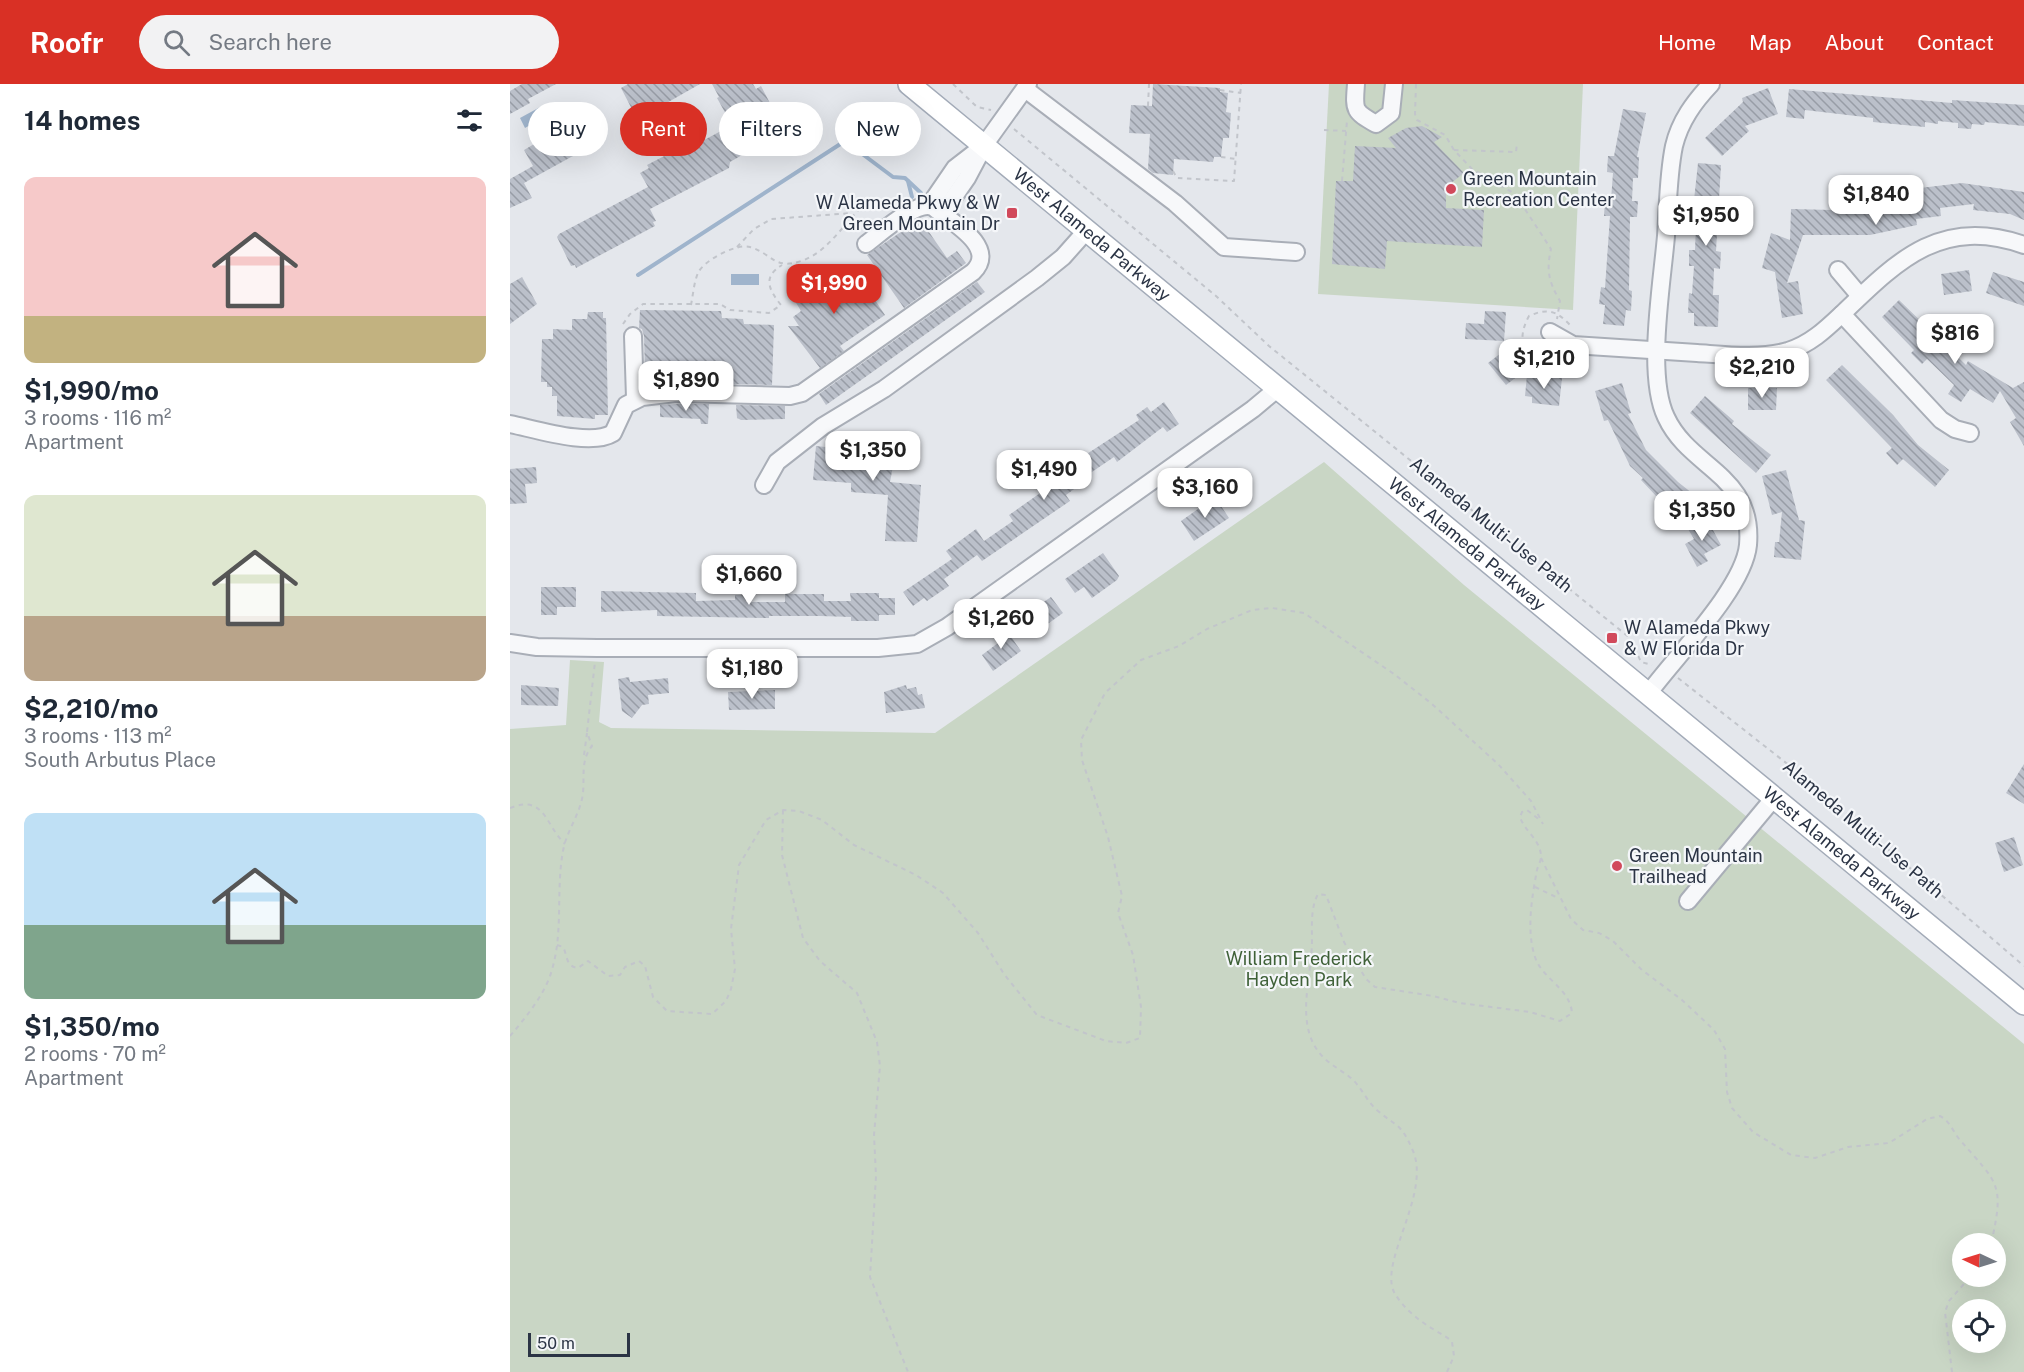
<!DOCTYPE html>
<meta charset="utf-8">
<style>
body{margin:0;font-family:"Public Sans",sans-serif;background:#f2f2f3;color:#1f2937;height:100vh;display:flex;flex-direction:column;font-size:22px;white-space:nowrap}
*{box-sizing:border-box;margin:0}
p{font-size:20px;color:#747a83}
.icon{flex:none;width:33px;height:33px;fill:none;stroke:currentColor;stroke-width:2;stroke-linecap:round;stroke-linejoin:round}
.map{position:relative;flex:1;overflow:hidden}
.side{display:flex;flex-direction:column;background:#fff;width:510px}
.side>*{flex:none}
.hud{position:absolute;left:18px;top:18px;width:570px;height:54px;display:flex;gap:12px}
.needle{width:39px;rotate:274deg}
.fabs{position:absolute;left:1442px;top:1149px;display:grid;gap:12px}
.fabs a{display:grid;place-items:center;width:54px;height:54px;border-radius:50%;background:#fff;box-shadow:0 6px 24px #0002;font-size:30px}
.scale{position:absolute;left:18px;bottom:15px;width:102px;box-sizing:border-box;padding-left:6px;border:3px solid #2b3445;border-top:0;font-size:16px;line-height:21px;white-space:nowrap;color:#2b3445;-webkit-text-stroke:4px #f4f6f9;paint-order:stroke}
.price{position:absolute;translate:-50% -51px;padding:0 14px;border-radius:12px;background:#fff;color:#222;font-size:20px;line-height:39px;filter:drop-shadow(0 2px 3px #0008)}
.price::after{content:'';position:absolute;left:50%;top:36px;width:18px;height:14px;margin-left:-9px;background:inherit;clip-path:polygon(0 0,100% 0,50% 100%)}
.price.current{background:#d93025;color:#fff}
ul{padding:0;list-style:none}
li{display:grid;align-content:center;gap:12px;height:318px;padding:0 24px}
li span{display:grid;place-items:center;height:186px;border-radius:12px;color:#555}
li>.icon{margin-inline-start:auto}
span .icon{width:108px;height:108px;fill:#fffc;stroke-width:1}
li b{font-size:26px}
h2{display:flex;justify-content:space-between;align-items:center;height:72px;padding:0 24px;font-size:26px}
.chip{padding:0 21px;border-radius:27px;background:#fff;box-shadow:0 6px 24px #0002;font-size:21px;line-height:54px}
.chip.current{background:#d93025;color:#fff}
header{display:flex;align-items:center;gap:36px;box-sizing:border-box;height:84px;padding:0 30px;background:#d93025;color:#fff}
header strong{font-size:28px}
nav{display:flex;gap:33px;margin-inline-start:auto;font-size:21px}
.search{width:420px;height:54px;background:#f2f2f3;display:flex;align-items:center;gap:15px;box-sizing:border-box;padding:0 21px;border-radius:33px;color:#747a83;font-size:22px}
main{display:flex;flex:1;min-height:0}
.map>svg:first-child{display:block}
</style>
<header>
<strong>Roofr</strong>
<div class="search"><svg class="icon" aria-label="search" viewBox="0 0 24 24"><circle cx="10" cy="10" r="6"/><path d="M15 15l6 6"/></svg>Search here</div>
<nav><a>Home</a><a>Map</a><a>About</a><a>Contact</a></nav>
</header>
<main>
<section class="side">
<h2>14 homes<svg class="icon" aria-label="filters" viewBox="0 0 24 24"><path d="M4 7h16M4 17h16"/><circle cx="9" cy="7" r="2"/><circle cx="15" cy="17" r="2"/></svg></h2>
<ul>
<li><span style="background:linear-gradient(#f6c9c9 75%,#c2b280 0)"><svg class="icon" aria-label="home" viewBox="0 0 24 24"><path d="M3 11l9-7 9 7M6 9v11h12V9"/></svg></span><div><b>$1,990/mo</b><p>3 rooms · 116 m²</p><p>Apartment</p></div></li>
<li><span style="background:linear-gradient(#dfe7d0 65%,#b9a48a 0)"><svg class="icon" aria-label="home" viewBox="0 0 24 24"><path d="M3 11l9-7 9 7M6 9v11h12V9"/></svg></span><div><b>$2,210/mo</b><p>3 rooms · 113 m²</p><p>South Arbutus Place</p></div></li>
<li><span style="background:linear-gradient(#bfe0f5 60%,#7fa58c 0)"><svg class="icon" aria-label="home" viewBox="0 0 24 24"><path d="M3 11l9-7 9 7M6 9v11h12V9"/></svg></span><div><b>$1,350/mo</b><p>2 rooms · 70 m²</p><p>Apartment</p></div></li>
</ul>
</section>
<div class="map">
<svg width="1514" height="1288" viewBox="0 0 1514 1288">
<defs>
<pattern id="building-back-hatch" width="6" height="6" patternUnits="userSpaceOnUse" patternTransform="scale(1.5)"><rect width="6" height="6" fill="#bbc0ca"/><path d="M-1 5l2 2M0 0l6 6M5-1l2 2" fill="none" stroke="#989da6"/></pattern>
</defs>
<rect width="100%" height="100%" fill="#e4e7ec"/>
<g fill="#c9d6c5" fill-rule="evenodd">
<polygon points="819,0 1073,0 1063,226 808,210"/>
<path d="M814 378 954 501 1514 960V1288H0V645L56 641 60 576 94 578 89 638 101 644 425 649ZM1452 1160H1485V1192H1452ZM1452 1226H1485V1258H1452Z"/>
</g>
<g fill="#9fb4cc">
<polygon points="32,22 37,31 15,44 10,34"/>
<rect x="221" y="190" width="28" height="11"/>
</g>
<g fill="none" stroke-linecap="round" stroke-linejoin="round">
<g stroke="#9fb4cc" stroke-width="4">
<polyline points="398,97 402,113"/>
<polyline points="128,191 335,57 383,93 395,94 411,109"/>
</g>
</g>
<g fill="url(#building-back-hatch)">
<polygon points="12,0 46,0 18,15 20,19 0,30 0,7"/>
<polygon points="118,0 190,0 132,33 131,31 126,33 111,4"/>
<polygon points="202,0 243,0 246,5 251,2 270,38 267,40 273,49 272,53 240,70 239,67 220,78 219,84 140,125 146,137 143,138 145,142 66,184 65,181 61,182 47,153 49,150 138,103 130,89 139,84 137,81 183,57 185,61 222,41 207,14 209,13"/>
<polygon points="643,0 710,4 710,8 718,9 716,28 721,29 719,54 713,54 711,73 704,73 703,78 664,75 663,91 643,89 638,85 640,50 619,49 621,21 642,22"/>
<polygon points="1258,4 1268,30 1235,42 1239,47 1212,72 1195,54 1233,18 1232,14"/>
<polygon points="1279,5 1442,19 1442,16 1514,21 1514,42 1475,38 1474,41 1462,40 1461,45 1448,44 1448,39 1428,37 1428,40 1415,38 1415,43 1363,38 1363,34 1295,26 1294,35 1276,33"/>
<polygon points="1113,25 1136,29 1127,73 1129,73 1128,94 1123,94 1122,117 1128,117 1127,133 1120,133 1119,206 1122,207 1121,227 1116,226 1114,242 1093,240 1095,221 1089,220 1091,203 1095,204 1100,132 1094,132 1095,116 1101,116 1103,89 1097,88 1098,72 1104,72"/>
<polygon points="912,42 932,53 924,58 954,89 936,103 936,124 974,126 972,163 877,157 875,185 822,180 826,97 843,97 845,62 886,64 878,54 896,44"/>
<polygon points="53,43 58,44 72,67 14,99 22,114 0,124 0,95 23,82 14,66"/>
<polygon points="1188,79 1211,81 1206,167 1211,168 1210,185 1204,184 1203,211 1209,211 1208,243 1184,242 1184,229 1178,229 1179,209 1182,210 1184,182 1179,182 1179,166 1185,166 1187,116 1184,116"/>
<polygon points="1452,99 1514,108 1514,136 1500,130 1463,126 1464,120 1430,124 1431,132 1406,135 1407,141 1360,151 1293,151 1277,199 1288,197 1293,230 1272,234 1265,188 1252,184 1261,149 1280,156 1281,125 1365,127 1363,119 1384,114 1386,120 1412,115 1410,104"/>
<polygon points="410,135 437,174 447,167 456,179 394,224 357,171"/>
<polygon points="341,180 375,231 330,262 334,267 310,284 278,242 289,242 283,233 291,227 285,217 327,186 329,188"/>
<polygon points="1459,186 1462,207 1434,211 1431,190"/>
<polygon points="1483,188 1514,198 1514,222 1476,209"/>
<polygon points="12,193 27,220 0,240 0,200"/>
<polygon points="467,198 475,208 316,321 309,310"/>
<polygon points="1389,216 1456,281 1458,277 1503,304 1514,298 1514,362 1500,338 1506,334 1490,307 1483,319 1460,305 1451,318 1438,310 1444,301 1417,275 1412,280 1401,269 1404,266 1372,233"/>
<polygon points="130,226 211,227 212,234 233,235 234,240 264,241 262,301 188,299 188,291 135,290 134,252 132,245 129,244"/>
<polygon points="975,227 996,228 994,257 955,255 956,239 974,240"/>
<polygon points="78,228 93,228 93,234 96,234 98,331 85,331 85,335 47,332 47,312 42,312 42,303 37,303 37,298 31,298 32,255 43,255 43,245 62,246 62,235 77,235"/>
<polygon points="995,266 1013,288 996,301 978,279"/>
<polygon points="1332,281 1383,331 1408,361 1439,386 1425,403 1393,375 1387,381 1376,369 1382,364 1316,296"/>
<polygon points="1017,291 1052,294 1049,322 1022,319 1022,313 1015,312"/>
<polygon points="1112,299 1121,329 1118,330 1136,366 1168,398 1192,417 1180,433 1149,410 1147,413 1131,396 1133,394 1120,382 1098,336 1094,337 1085,307"/>
<polygon points="1238,304 1267,304 1266,326 1238,326"/>
<polygon points="1195,312 1224,337 1222,340 1261,371 1246,389 1180,329"/>
<polygon points="654,318 669,340 657,348 653,343 607,378 604,373 573,394 575,397 556,411 560,417 472,477 467,471 434,495 439,502 417,517 414,514 403,522 393,508 442,475 436,467 466,445 474,457 503,437 499,431 533,407 529,401 629,336 626,331 637,323 641,328"/>
<polygon points="166,320 199,320 198,340 191,340 190,335 150,333 150,321"/>
<polygon points="226,321 275,322 275,335 231,336 227,334"/>
<polygon points="344,347 372,349 371,365 383,382 380,398 411,401 407,458 375,457 378,411 341,408 341,399 303,396 306,362 343,366"/>
<polygon points="26,383 27,399 15,400 17,419 0,420 0,385"/>
<polygon points="1276,386 1289,436 1295,437 1291,476 1264,473 1265,458 1269,458 1272,428 1262,431 1252,392"/>
<polygon points="705,413 719,434 684,457 671,437"/>
<polygon points="1197,435 1211,461 1194,470 1198,477 1187,483 1175,460 1184,455 1178,445"/>
<polygon points="593,469 609,492 607,496 582,514 574,503 565,509 555,495"/>
<polygon points="31,503 66,503 66,523 47,523 47,531 31,531"/>
<polygon points="91,507 186,509 186,517 225,516 225,511 236,511 236,518 275,518 275,510 314,510 314,517 341,517 340,509 369,509 369,514 385,514 385,531 369,531 369,537 341,537 341,533 310,532 259,532 259,534 147,532 147,526 91,528"/>
<polygon points="541,513 553,529 532,544 519,528"/>
<polygon points="495,544 511,567 483,587 472,571 488,559 483,552"/>
<polygon points="119,593 120,598 158,594 159,609 138,611 139,620 132,621 122,634 112,627 108,595"/>
<polygon points="11,601 49,604 48,622 11,621"/>
<polygon points="396,601 397,605 406,603 408,611 412,610 415,624 376,629 374,608"/>
<polygon points="265,606 265,625 219,626 218,608"/>
<polygon points="1514,680 1514,720 1496,709"/>
<polygon points="1504,753 1513,781 1494,788 1485,759"/>
</g>
<g fill="none" stroke-linecap="round" stroke-linejoin="round">
<g stroke="#a9aeb7" stroke-width="20">
<g id="minor">
<path d="M846 0C844 26 843 27 866 40L881 29 884 0"/>
<polyline points="515,5 665,119 714,163 786,168"/>
<polyline points="419,122 445,84 467,67"/>
<polyline points="432,130 457,94 475,60 518,0"/>
<polyline points="1328,186 1350,212"/>
<polyline points="1332,230 1431,336 1445,345 1460,349"/>
<path d="M1040 248 1063 261C1104 264 1146 266 1187 269 1217 271 1249 275 1278 267 1301 260 1317 244 1334 228 1388 176 1432 132 1514 161"/>
<polyline points="123,252 125,314"/>
<path d="M0 340C25 345 81 363 103 349L116 321 132 313 166 309 280 312 292 309 463 188C489 163 440 137 423 123 406 116 371 149 356 160"/>
<polyline points="254,401 267,378 313,342 374,305 527,194 553,173 577,146"/>
<polyline points="0,559 27,563 87,564 368,564 407,560 437,543 743,325 767,305"/>
<path d="M1138 610C1165 573 1234 504 1238 461 1244 390 1180 385 1156 333 1136 291 1152 200 1156 152 1158 123 1158 91 1164 62 1170 37 1184 18 1201 0"/>
<polyline points="1178,817 1263,715"/>
</g>
</g>
<g stroke="#a3abb8" stroke-width="24">
<g id="major">
<path id="s1" d="M399 0 1514 920"/>
</g>
</g>
<g stroke="#c2c5cb" stroke-width="2" stroke-dasharray="4.5 4.5" stroke-linecap="butt">
<polyline points="443,0 467,23 481,26"/>
<path d="M906 0 905 30 907 36 935 51 944 66 962 85 1005 110 1041 165C1036 187 1039 198 1050 217L1047 235"/>
<polyline points="710,6 731,9"/>
<polyline points="638,22 639,0"/>
<polyline points="504,45 706,212 759,262 1120,554 1131,578 1142,581"/>
<polyline points="814,46 836,47"/>
<polyline points="944,66 1006,68 1007,59"/>
<polyline points="711,73 726,75"/>
<polyline points="663,87 667,94 724,97 731,0"/>
<polyline points="832,97 837,37"/>
<polyline points="227,163 244,145 261,135 342,129"/>
<path d="M181 221C183 211 184 198 188 189 194 176 227 159 240 163 263 170 264 186 291 177 319 168 334 138 356 119L387 118"/>
<path d="M113 240 120 230 133 220H210L220 226 259 229 271 221C259 206 252 193 272 181"/>
<path d="M1055 274C1023 278 1001 265 1019 232 1037 224 1046 226 1060 241"/>
<polyline points="1168,594 1294,693 1514,882"/>
<polyline points="74,671 77,649"/>
<path d="M0 724C35 710 35 741 55 760"/>
<polyline points="273,726 272,771 293,854 310,877 347,909 367,958 370,982 364,1051 366,1092 360,1193 398,1288"/>
<path d="M1031 774 1061 835 1073 846 1089 849 1103 857 1132 886 1172 916 1204 946 1215 965 1217 1008 1222 1024 1243 1048 1281 1071 1305 1074 1338 1063 1379 1059 1417 1035 1430 1032C1440 1037 1443 1048 1450 1056 1488 1100 1495 1099 1481 1160"/>
<polyline points="1025,803 1048,814"/>
<path d="M47 861 53 863C58 872 55 882 68 884L78 877 98 892 110 891 115 883 129 877 135 882 143 913 157 927 202 930 216 917 221 905 225 885 221 845 229 781 256 736 273 726 289 727 312 736 344 761 406 791 433 809 468 849 494 890 527 931 596 957 616 959 630 954 631 923 623 871 608 829 612 812 598 753 572 676 571 656 595 609 631 576 669 562 697 545 742 526 762 524 794 529 884 590 922 620 988 680 1021 717 1033 740"/>
<path d="M0 952C17 932 37 908 43 882 53 845 46 805 53 767 56 749 68 733 72 715 76 696 69 678 82 662L77 648 85 578"/>
<path d="M937 1288 944 1272 942 1258C937 1252 930 1250 923 1245 909 1237 892 1223 884 1208 869 1177 921 1110 903 1067 891 1039 888 1044 868 1027 857 1018 852 1004 842 995 833 987 822 982 813 973 787 946 798 907 801 873 804 852 798 829 808 810L816 811 834 858 856 895 865 903 923 912 950 919 1020 928 1050 937 1062 929C1060 904 1032 895 1025 873 1016 846 1022 813 1027 786 1028 782 1031 777 1031 773 1031 756 1015 748 1010 733L1012 728 1017 726 1030 736"/>
<polyline points="1442,1288 1435,1228 1439,1217 1461,1192"/>
</g>
<use href="#minor" stroke="#f7f8fa" stroke-width="16"/>
<use href="#major" stroke="#fff" stroke-width="21"/>
</g>
<g fill="#d1495b" stroke="#f4f6f9" stroke-width="2">
<circle cx="941" cy="105" r="6"/>
<rect x="496" y="123" width="12" height="12" rx="3"/>
<rect x="1096" y="548" width="12" height="12" rx="3"/>
<circle cx="1107" cy="782" r="6"/>
</g>
<g text-anchor="middle" stroke-width="4.5" stroke-linejoin="round" paint-order="stroke">
<g font-size="18" fill="#2b3445" stroke="#f4f6f9" text-anchor="start">
<text x="953" y="101">Green Mountain<tspan x="953" dy="21">Recreation Center</tspan></text>
<text x="490" y="125" text-anchor="end">W Alameda Pkwy &amp; W<tspan x="490" dy="21">Green Mountain Dr</tspan></text>
<text x="1114" y="550">W Alameda Pkwy<tspan x="1114" dy="21">&amp; W Florida Dr</tspan></text>
<text x="1119" y="778">Green Mountain<tspan x="1119" dy="21">Trailhead</tspan></text>
</g>
<g font-size="18" fill="#2b3445" stroke="#f4f6f9">
<text dy="6" stroke="none"><textPath href="#s1" startOffset="237">West Alameda Parkway</textPath></text>
<text transform="translate(981 441) rotate(39)" y="6">Alameda Multi-Use Path</text>
<text dy="6" stroke="none"><textPath href="#s1" startOffset="723">West Alameda Parkway</textPath></text>
<text transform="translate(1353 745) rotate(40)" y="6">Alameda Multi-Use Path</text>
<text dy="6" stroke="none"><textPath href="#s1" startOffset="1209">West Alameda Parkway</textPath></text>
</g>
<g font-size="18" fill="#3f6138" stroke="#f4f6f9">
<text x="789" y="881">William Frederick<tspan x="789" dy="21">Hayden Park</tspan></text>
</g>
</g>
</svg>
<div class="fabs">
<a><svg class="needle" viewBox="-14 -14 28 28"><path d="M0-13l5 13h-10z" fill="#e53935"/><path d="M0 13l5-13h-10z" fill="#747a83"/></svg></a>
<a><svg class="icon" aria-label="locate" viewBox="0 0 24 24"><circle cx="12" cy="12" r="6"/><path d="M12 2v4M12 18v4M2 12h4M18 12h4"/></svg></a>
</div>
<div class="scale">50 m</div>
<b class="price" style="left:1366px;top:142px">$1,840</b>
<b class="price" style="left:1196px;top:163px">$1,950</b>
<b class="price current" style="left:324px;top:231px">$1,990</b>
<b class="price" style="left:1445px;top:281px">$816</b>
<b class="price" style="left:1034px;top:306px">$1,210</b>
<b class="price" style="left:1252px;top:315px">$2,210</b>
<b class="price" style="left:176px;top:328px">$1,890</b>
<b class="price" style="left:363px;top:398px">$1,350</b>
<b class="price" style="left:534px;top:417px">$1,490</b>
<b class="price" style="left:695px;top:435px">$3,160</b>
<b class="price" style="left:1192px;top:458px">$1,350</b>
<b class="price" style="left:239px;top:522px">$1,660</b>
<b class="price" style="left:491px;top:566px">$1,260</b>
<b class="price" style="left:242px;top:616px">$1,180</b>
<div class="hud">
<a class="chip">Buy</a>
<a class="chip current">Rent</a>
<a class="chip">Filters</a>
<a class="chip">New</a>
</div>
</div>
</main>
